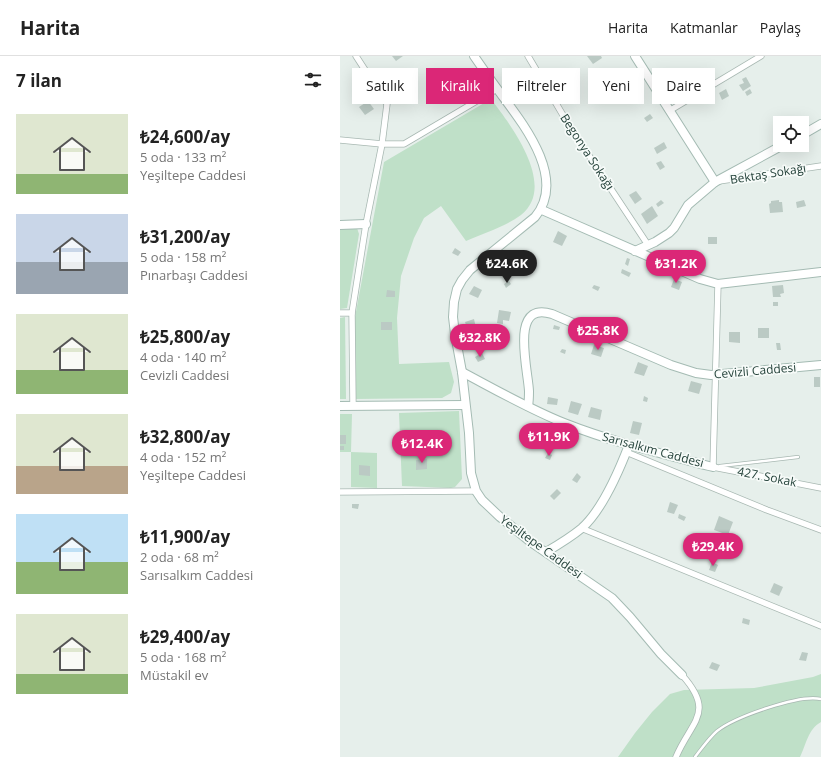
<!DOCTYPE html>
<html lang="tr">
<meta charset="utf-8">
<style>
body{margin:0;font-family:"Open Sans",sans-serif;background:#f2f2f2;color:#222;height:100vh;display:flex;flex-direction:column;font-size:15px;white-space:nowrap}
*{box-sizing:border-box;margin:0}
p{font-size:13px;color:#767676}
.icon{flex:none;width:22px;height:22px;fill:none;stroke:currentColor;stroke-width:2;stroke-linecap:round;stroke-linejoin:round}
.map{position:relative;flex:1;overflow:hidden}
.sheet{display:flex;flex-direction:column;background:#fff;width:340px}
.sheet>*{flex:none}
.banner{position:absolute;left:12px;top:12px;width:380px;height:36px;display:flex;gap:8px}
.buttons{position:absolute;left:433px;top:60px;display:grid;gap:8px}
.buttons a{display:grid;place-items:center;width:36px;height:36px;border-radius:0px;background:#fff;box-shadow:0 4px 16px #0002;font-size:20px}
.price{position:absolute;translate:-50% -34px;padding:0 9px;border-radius:14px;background:#db2777;color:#fff;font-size:13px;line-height:26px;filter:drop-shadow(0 1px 2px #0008)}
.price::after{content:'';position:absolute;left:50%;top:24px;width:12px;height:9px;margin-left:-6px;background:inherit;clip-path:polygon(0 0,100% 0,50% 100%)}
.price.active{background:#222;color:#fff}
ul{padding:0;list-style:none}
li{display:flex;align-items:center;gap:12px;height:100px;padding:0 16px}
li span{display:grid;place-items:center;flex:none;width:112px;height:80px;border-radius:0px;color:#555}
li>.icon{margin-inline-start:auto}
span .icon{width:48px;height:48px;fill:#fffc;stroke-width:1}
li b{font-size:17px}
h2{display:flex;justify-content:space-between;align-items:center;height:48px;padding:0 16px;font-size:17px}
.tag{padding:0 14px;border-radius:0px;background:#fff;box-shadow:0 4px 16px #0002;font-size:14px;line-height:36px}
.tag.active{background:#db2777;color:#fff}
header{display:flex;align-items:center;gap:24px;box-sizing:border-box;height:56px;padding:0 20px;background:#fff;border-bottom:1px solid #e0e0e0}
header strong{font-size:19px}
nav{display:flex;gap:22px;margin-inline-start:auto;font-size:14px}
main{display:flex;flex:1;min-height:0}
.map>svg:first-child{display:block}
</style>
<header>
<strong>Harita</strong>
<nav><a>Harita</a><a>Katmanlar</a><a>Paylaş</a></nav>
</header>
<main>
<section class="sheet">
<h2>7 ilan<svg class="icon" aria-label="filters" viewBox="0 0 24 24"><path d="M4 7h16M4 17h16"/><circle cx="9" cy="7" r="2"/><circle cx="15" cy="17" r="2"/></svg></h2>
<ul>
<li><span style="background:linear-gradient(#dfe7d0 75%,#8fb573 0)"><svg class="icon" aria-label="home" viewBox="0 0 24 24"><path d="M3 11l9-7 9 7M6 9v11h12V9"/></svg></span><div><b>₺24,600/ay</b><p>5 oda · 133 m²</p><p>Yeşiltepe Caddesi</p></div></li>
<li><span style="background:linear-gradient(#c9d6e8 60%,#9aa5b1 0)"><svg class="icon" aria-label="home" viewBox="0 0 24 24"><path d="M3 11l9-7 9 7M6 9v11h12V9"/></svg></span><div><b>₺31,200/ay</b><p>5 oda · 158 m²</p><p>Pınarbaşı Caddesi</p></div></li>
<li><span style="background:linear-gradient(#dfe7d0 70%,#8fb573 0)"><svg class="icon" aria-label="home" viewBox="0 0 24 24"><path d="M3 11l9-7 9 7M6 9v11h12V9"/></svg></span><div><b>₺25,800/ay</b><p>4 oda · 140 m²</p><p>Cevizli Caddesi</p></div></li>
<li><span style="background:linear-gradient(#dfe7d0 65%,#b9a48a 0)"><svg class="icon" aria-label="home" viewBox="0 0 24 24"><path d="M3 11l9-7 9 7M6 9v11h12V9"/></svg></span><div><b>₺32,800/ay</b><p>4 oda · 152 m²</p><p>Yeşiltepe Caddesi</p></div></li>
<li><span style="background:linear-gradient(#bfe0f5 60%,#8fb573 0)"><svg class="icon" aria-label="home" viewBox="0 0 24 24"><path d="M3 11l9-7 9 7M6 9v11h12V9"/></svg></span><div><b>₺11,900/ay</b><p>2 oda · 68 m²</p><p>Sarısalkım Caddesi</p></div></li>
<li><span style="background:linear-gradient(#dfe7d0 75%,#8fb573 0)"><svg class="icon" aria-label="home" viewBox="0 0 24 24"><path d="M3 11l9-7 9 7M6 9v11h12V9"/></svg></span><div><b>₺29,400/ay</b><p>5 oda · 168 m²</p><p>Müstakil ev</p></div></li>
</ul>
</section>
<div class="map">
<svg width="481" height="701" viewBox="0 0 481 701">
<rect width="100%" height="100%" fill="#e6efeb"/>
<g fill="#bfe0c8">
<path d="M151 43C170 68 218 130 181 159 165 171 144 177 126 185L101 150 84 162 74 182 61 220 57 262 59 308 109 306 114 326 111 337 102 342 15 343V261L44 106Z"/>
<polygon points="17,172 19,178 7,252 0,253 0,173"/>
<polygon points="5,261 6,343 0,343 0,262"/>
<polygon points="119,355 122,423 115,431 111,432 62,430 59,357"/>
<polygon points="0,358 12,358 11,396 37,397 37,432 11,431 11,396 0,396"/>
<path d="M481 618V666C468 673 466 689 460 701H278L295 677 312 656 330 638 344 634 414 632 473 621Z"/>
</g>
<g fill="#bbcac4">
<polygon points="52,0 63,0 56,5"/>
<polygon points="247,0 261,0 262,2 253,8"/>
<polygon points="282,17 284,20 279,23 277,19"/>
<polygon points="326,19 330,25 326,27 322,21"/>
<polygon points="406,21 411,30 403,35 399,29 404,27 402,23"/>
<polygon points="386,33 389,40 382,44 379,37"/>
<polygon points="410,33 412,37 407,40 405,36"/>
<polygon points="291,39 294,43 289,45 287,41"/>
<polygon points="28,45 34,53 25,59 19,51"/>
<polygon points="310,58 313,62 307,66 304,62"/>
<polygon points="324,86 327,92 317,98 314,92"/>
<polygon points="321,105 325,111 320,114 316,107"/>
<polygon points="296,135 302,143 295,148 289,139"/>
<polygon points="321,144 324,147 318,151 316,148"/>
<polygon points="439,144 439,146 442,146 443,156 430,157 429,148 431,147 431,145"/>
<polygon points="464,144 466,150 457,152 456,146"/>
<polygon points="312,150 318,160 307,168 301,158"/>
<polygon points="218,175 227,180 222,190 213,186"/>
<rect x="368" y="181" width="9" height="7"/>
<polygon points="115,192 121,196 118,200 112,197"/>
<polygon points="287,202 290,203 288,210 285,208"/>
<polygon points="282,213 291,217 289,221 281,217"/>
<polygon points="334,223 342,226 339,234 331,231"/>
<polygon points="169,225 171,228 166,232 164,228"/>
<polygon points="254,229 260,231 258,235 252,232"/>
<polygon points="443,229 444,237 440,238 441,241 433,241 432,230"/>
<polygon points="134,230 142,234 138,242 129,238"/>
<polygon points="47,234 55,235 55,241 46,241"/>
<rect x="433" y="246" width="5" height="4"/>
<polygon points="159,254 171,256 169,265 163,264 163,268 157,267"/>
<polygon points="134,263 136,272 128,275 125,266"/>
<rect x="41" y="266" width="11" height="8"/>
<polygon points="214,269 220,271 219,274 213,273"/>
<rect x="418" y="272" width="11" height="10"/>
<polygon points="389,276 400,276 400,287 389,286"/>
<polygon points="436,287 440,287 441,294 437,294"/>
<polygon points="254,289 264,292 261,301 251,298"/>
<polygon points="222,293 226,294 225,298 220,296"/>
<polygon points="142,297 145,303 138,306 135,301"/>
<polygon points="298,306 308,310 304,320 294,317"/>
<rect x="474" y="321" width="6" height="10"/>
<polygon points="351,325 362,328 359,338 348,335"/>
<polygon points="304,340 308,342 307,346 303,345"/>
<polygon points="208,341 218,343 217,349 207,348"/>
<polygon points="231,345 242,348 238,359 228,356"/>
<polygon points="251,351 262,354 260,364 248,361"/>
<polygon points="293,365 302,367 299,379 290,377"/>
<polygon points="85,377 85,386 73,386 73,378"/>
<polygon points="99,377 107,377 107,385 99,386"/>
<rect x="0" y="379" width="6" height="9"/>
<rect x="0" y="390" width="4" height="4"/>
<polygon points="208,397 212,399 210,404 205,402"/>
<polygon points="87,403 87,413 76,414 76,404"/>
<polygon points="19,409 30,410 30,420 19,419"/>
<polygon points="237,417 241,421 237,427 232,424"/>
<polygon points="217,433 221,437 214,444 210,440"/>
<polygon points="330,446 338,449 334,458 327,456"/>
<polygon points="12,448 19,448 18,453 12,452"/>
<polygon points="339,458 346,461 344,465 338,462"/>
<polygon points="379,460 393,466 388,479 374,474"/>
<polygon points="372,506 378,509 375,516 369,514"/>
<polygon points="434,527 443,531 439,540 430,536"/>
<polygon points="403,562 410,564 409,569 402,567"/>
<polygon points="462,596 468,597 466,605 459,604"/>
<polygon points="372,606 380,609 377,615 369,612"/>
</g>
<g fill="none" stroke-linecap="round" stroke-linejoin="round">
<g stroke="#a8b8b2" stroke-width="4">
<g id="lane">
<polyline points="380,410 458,401"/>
<path d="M355 701C362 692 369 682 377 675 395 661 459 638 481 643"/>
</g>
</g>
<g stroke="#a8b8b2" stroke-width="7">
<g id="street">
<polyline points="188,0 230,71 308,189"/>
<polyline points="329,55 421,0"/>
<polyline points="0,84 42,88 64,88 157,33"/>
<polyline points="379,125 481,110"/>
<polyline points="378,228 373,411 481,432"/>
<polyline points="0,257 12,257"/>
<polyline points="13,350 12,257 26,168 42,88 47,48 16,0"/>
<polyline points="286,396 427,454 481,474"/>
<polyline points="0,436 136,435"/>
<polyline points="241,472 481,570"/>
<path d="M336 701C351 665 376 657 342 619"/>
</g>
</g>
<g stroke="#a4bbb3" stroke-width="10">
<g id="secondary">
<path d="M134 0C143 13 152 26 161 38 184 69 227 123 195 161L130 214 122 224 117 233 114 246 113 261 115 278 122 316 129 377 131 417 136 435 142 444 160 461 192 487 272 542 290 561 321 598 342 619"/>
<polyline points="295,0 375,126"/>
<polyline points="462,79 481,68"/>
<polyline points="202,154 360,223 378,228 481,216"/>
<polyline points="0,169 26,168"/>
<polyline points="295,195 315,186 329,177 334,172 348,149 375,126 443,89"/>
<path d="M122 316C156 334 189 353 224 367 272 386 323 398 373 411"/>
<polyline points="0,350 125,349"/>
<path d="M188 350C189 345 189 340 189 335 188 313 169 244 212 258L331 309 356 317 371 319 481 309"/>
<path d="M206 496C218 489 231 481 242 472 263 453 279 415 289 389"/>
</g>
</g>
<use href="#lane" stroke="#fff" stroke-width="2.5"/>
<use href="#street" stroke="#fff" stroke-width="5.5"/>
<use href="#secondary" stroke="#fff" stroke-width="8"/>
</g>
<g text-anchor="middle" stroke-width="3.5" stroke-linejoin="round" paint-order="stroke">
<g font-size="12" fill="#24423a" stroke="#f7fbf9">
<text transform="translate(247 96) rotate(57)" y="4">Begonya Sokağı</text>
<text transform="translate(428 118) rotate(-9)" y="4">Bektaş Sokağı</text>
<text transform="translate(415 315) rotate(-5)" y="4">Cevizli Caddesi</text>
<text transform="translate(313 394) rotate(15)" y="4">Sarısalkım Caddesi</text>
<text transform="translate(427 421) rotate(11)" y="4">427. Sokak</text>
<text transform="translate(201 491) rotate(36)" y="4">Yeşiltepe Caddesi</text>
</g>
</g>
</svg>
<div class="buttons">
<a><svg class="icon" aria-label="locate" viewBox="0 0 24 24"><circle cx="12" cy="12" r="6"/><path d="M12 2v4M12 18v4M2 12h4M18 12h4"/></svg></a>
</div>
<b class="price active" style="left:167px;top:228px">₺24.6K</b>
<b class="price" style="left:336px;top:228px">₺31.2K</b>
<b class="price" style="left:258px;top:295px">₺25.8K</b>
<b class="price" style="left:140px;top:302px">₺32.8K</b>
<b class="price" style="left:209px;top:401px">₺11.9K</b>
<b class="price" style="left:82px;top:408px">₺12.4K</b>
<b class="price" style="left:373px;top:511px">₺29.4K</b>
<div class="banner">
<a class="tag">Satılık</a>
<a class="tag active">Kiralık</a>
<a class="tag">Filtreler</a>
<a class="tag">Yeni</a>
<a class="tag">Daire</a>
</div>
</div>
</main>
